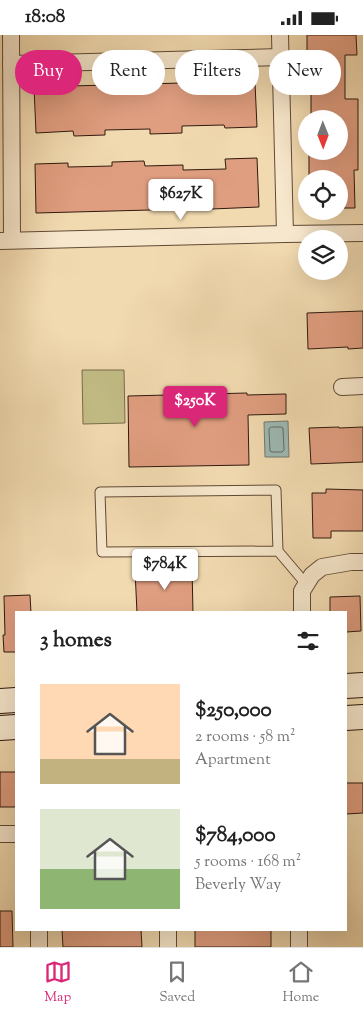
<!DOCTYPE html>
<meta charset="utf-8">
<style>
body{margin:0;font-family:"Sorts Mill Goudy",serif;background:#f2f2f2;color:#222;height:100vh;display:flex;flex-direction:column;font-size:19px;white-space:nowrap}
*{box-sizing:border-box;margin:0}
p{font-size:16px;color:#767676}
.icon{flex:none;width:28px;height:28px;fill:none;stroke:currentColor;stroke-width:2;stroke-linecap:round;stroke-linejoin:round}
.map{position:relative;flex:1;overflow:hidden}
.side{position:absolute;left:15px;top:576px;width:332px;height:320px;display:flex;flex-direction:column;background:#fff;border-radius:0px;box-shadow:0 5px 20px #0002}
.side>*{flex:none}
.top-card{position:absolute;left:15px;top:15px;width:334px;height:45px;display:flex;gap:10px}
.needle{width:32px;rotate:179deg}
.fabs{position:absolute;left:298px;top:75px;display:grid;gap:10px}
.fabs a{display:grid;place-items:center;width:50px;height:50px;border-radius:50%;background:#fff;box-shadow:0 5px 20px #0002;font-size:25px}
.price{position:absolute;translate:-50% -42px;padding:0 11px;border-radius:5px;background:#fff;color:#222;font-size:16px;line-height:32px;filter:drop-shadow(0 1px 2px #0008)}
.price::after{content:'';position:absolute;left:50%;top:30px;width:15px;height:11px;margin-left:-8px;background:inherit;clip-path:polygon(0 0,100% 0,50% 100%)}
.price.selected{background:#db2777;color:#fff}
ul{padding:0;list-style:none}
li{display:flex;align-items:center;gap:15px;height:125px;padding:0 25px}
li span{display:grid;place-items:center;flex:none;width:140px;height:100px;border-radius:0px;color:#555}
li>.icon{margin-inline-start:auto}
span .icon{width:60px;height:60px;fill:#fffc;stroke-width:1}
li b{font-size:21px}
h2{display:flex;justify-content:space-between;align-items:center;height:60px;padding:0 25px;font-size:21px}
.chip{padding:0 18px;border-radius:22px;background:#fff;box-shadow:0 5px 20px #0002;font-size:18px;line-height:45px}
.chip.selected{background:#db2777;color:#fff}
.status{display:flex;justify-content:space-between;align-items:center;height:35px;padding:0 25px;background:#fff;direction:ltr}
.status svg{height:14px;fill:currentColor}
.tabs{display:flex;justify-content:space-around;align-items:center;height:70px;border-top:1px solid #e0e0e0;background:#fff;font-size:14px;color:#767676}
.tabs a{display:grid;justify-items:center;gap:2px}
.tabs .selected{color:#db2777}
.map>svg:first-child{display:block}
</style>
<div class="status"><b>18:08</b><svg viewBox="0 0 49 12"><path d="M0 12V9h3v3zM5 12V6h3v6zM10 12V3h3v9zM15 12V0h3v12zM26 1h20v11H26zM47 4h2v5h-2z"/></svg></div>
<div class="map">
<svg width="363" height="912" viewBox="0 0 363 912">
<rect width="100%" height="100%" fill="#f2dab0"/>
<filter id="stains"><feTurbulence type="fractalNoise" baseFrequency=".004" numOctaves="4"/><feColorMatrix values="0 0 0 0 .2 0 0 0 0 .09 0 0 0 0 .02 0 0 0 .5 -.17"/></filter>
<radialGradient id="worn" r=".72"><stop offset=".6" stop-color="#630" stop-opacity="0"/><stop offset="1" stop-color="#630" stop-opacity=".3"/></radialGradient>
<polygon fill="#c3bd86" stroke="#796c4a" points="82,335 124,335 125,388 83,389"/>
<polygon fill="#9db9b4" stroke="#717972" points="288,386 289,422 265,422 264,387"/>
<g fill="none" stroke-linecap="round" stroke-linejoin="round">
<polygon stroke="#666a61" stroke-width="1" points="272,392 281,392 283,393 284,415 282,417 272,417 270,416 269,394"/>
</g>
<g fill="#e09e80" stroke="#2f1a0e">
<polygon points="307,0 356,0 357,20 345,20 345,64 358,64 358,135 354,135 355,173 339,173 339,144 309,144 309,116 339,116 339,84 311,84 311,59 307,59"/>
<polygon points="181,48 181,52 223,50 223,48 255,48 257,92 225,93 224,90 182,91 182,98 150,99 150,94 105,95 105,100 74,101 73,96 36,98 34,52"/>
<polygon points="257,123 259,172 188,175 188,174 36,178 35,129 68,128 68,132 112,131 112,127 144,126 145,131 183,130 183,135 226,134 225,124"/>
<polygon points="363,276 363,313 348,314 348,312 308,314 307,278"/>
<polygon points="247,358 247,360 286,359 286,379 248,380 249,430 129,432 128,361"/>
<polygon points="339,392 339,393 363,392 363,427 311,429 309,393"/>
<polygon points="326,454 363,455 363,496 331,496 331,503 313,503 312,458 326,458"/>
<polygon points="192,532 193,578 137,578 135,535 157,535 157,533"/>
<polygon points="30,560 31,578 16,578 16,617 4,617 3,600 5,600 4,561"/>
<polygon points="360,561 361,596 346,597 346,578 330,578 330,562"/>
<rect x="0" y="737" width="16" height="35"/>
<polygon points="346,748 363,748 363,778 346,779"/>
<polygon points="0,876 12,876 13,912 0,912"/>
<polygon points="62,895 141,895 142,912 63,912"/>
<rect x="195" y="895" width="76" height="17"/>
</g>
<g fill="none" stroke-linecap="round" stroke-linejoin="round">
<g stroke="#604a36" stroke-width="11">
<polyline id="lane" points="278,516 102,517 100,457 276,455 278,516 306,549"/>
</g>
<g stroke="#604a36" stroke-width="18">
<g id="street">
<polyline points="11,0 12,205"/>
<polyline points="280,0 285,199"/>
<polyline points="11,29 281,22"/>
<polyline points="0,206 285,199 363,198"/>
<polyline points="342,352 363,351"/>
<polyline points="302,578 302,556 312,540 322,532 351,527 363,527"/>
<polyline points="0,799 16,799"/>
<polyline points="39,895 39,912"/>
<polyline points="168,895 168,912"/>
<polyline points="299,895 299,912"/>
</g>
</g>
<g stroke="#2f1a0e" stroke-width="26">
<g id="secondary">
<polyline points="346,651 363,650"/>
<polyline points="0,666 16,665"/>
<polyline points="346,683 363,682"/>
<polyline points="0,693 16,692"/>
</g>
</g>
<use href="#lane" stroke="#f7e7cc" stroke-width="9"/>
<use href="#street" stroke="#f7e7cc" stroke-width="16"/>
<use href="#secondary" stroke="#f7e7cc" stroke-width="24"/>
</g>
<rect width="100%" height="100%" filter="url(#stains)"/>
<rect width="100%" height="100%" fill="url(#worn)"/>
</svg>
<div class="fabs">
<a><svg class="needle" viewBox="-14 -14 28 28"><path d="M0-13l5 13h-10z" fill="#e53935"/><path d="M0 13l5-13h-10z" fill="#767676"/></svg></a>
<a><svg class="icon" aria-label="locate" viewBox="0 0 24 24"><circle cx="12" cy="12" r="6"/><path d="M12 2v4M12 18v4M2 12h4M18 12h4"/></svg></a>
<a><svg class="icon" aria-label="layers" viewBox="0 0 24 24"><path d="M12 4l9 5-9 5-9-5zM3 14l9 5 9-5"/></svg></a>
</div>
<b class="price" style="left:181px;top:186px">$627K</b>
<b class="price selected" style="left:195px;top:393px">$250K</b>
<b class="price" style="left:165px;top:556px">$784K</b>
<div class="top-card">
<a class="chip selected">Buy</a>
<a class="chip">Rent</a>
<a class="chip">Filters</a>
<a class="chip">New</a>
</div>
<section class="side">
<h2>3 homes<svg class="icon" aria-label="filters" viewBox="0 0 24 24"><path d="M4 7h16M4 17h16"/><circle cx="9" cy="7" r="2"/><circle cx="15" cy="17" r="2"/></svg></h2>
<ul>
<li><span style="background:linear-gradient(#ffd9b3 75%,#c2b280 0)"><svg class="icon" aria-label="home" viewBox="0 0 24 24"><path d="M3 11l9-7 9 7M6 9v11h12V9"/></svg></span><div><b>$250,000</b><p>2 rooms · 58 m²</p><p>Apartment</p></div></li>
<li><span style="background:linear-gradient(#dfe7d0 60%,#8fb573 0)"><svg class="icon" aria-label="home" viewBox="0 0 24 24"><path d="M3 11l9-7 9 7M6 9v11h12V9"/></svg></span><div><b>$784,000</b><p>5 rooms · 168 m²</p><p>Beverly Way</p></div></li>
</ul>
</section>
</div>
<nav class="tabs">
<a class="selected"><svg class="icon" aria-label="map" viewBox="0 0 24 24"><path d="M3 6l6-2 6 2 6-2v14l-6 2-6-2-6 2zM9 4v14M15 6v14"/></svg>Map</a>
<a><svg class="icon" aria-label="saved" viewBox="0 0 24 24"><path d="M7 4h10v16l-5-4-5 4z"/></svg>Saved</a>
<a><svg class="icon" aria-label="home" viewBox="0 0 24 24"><path d="M3 11l9-7 9 7M6 9v11h12V9"/></svg>Home</a>
</nav>
